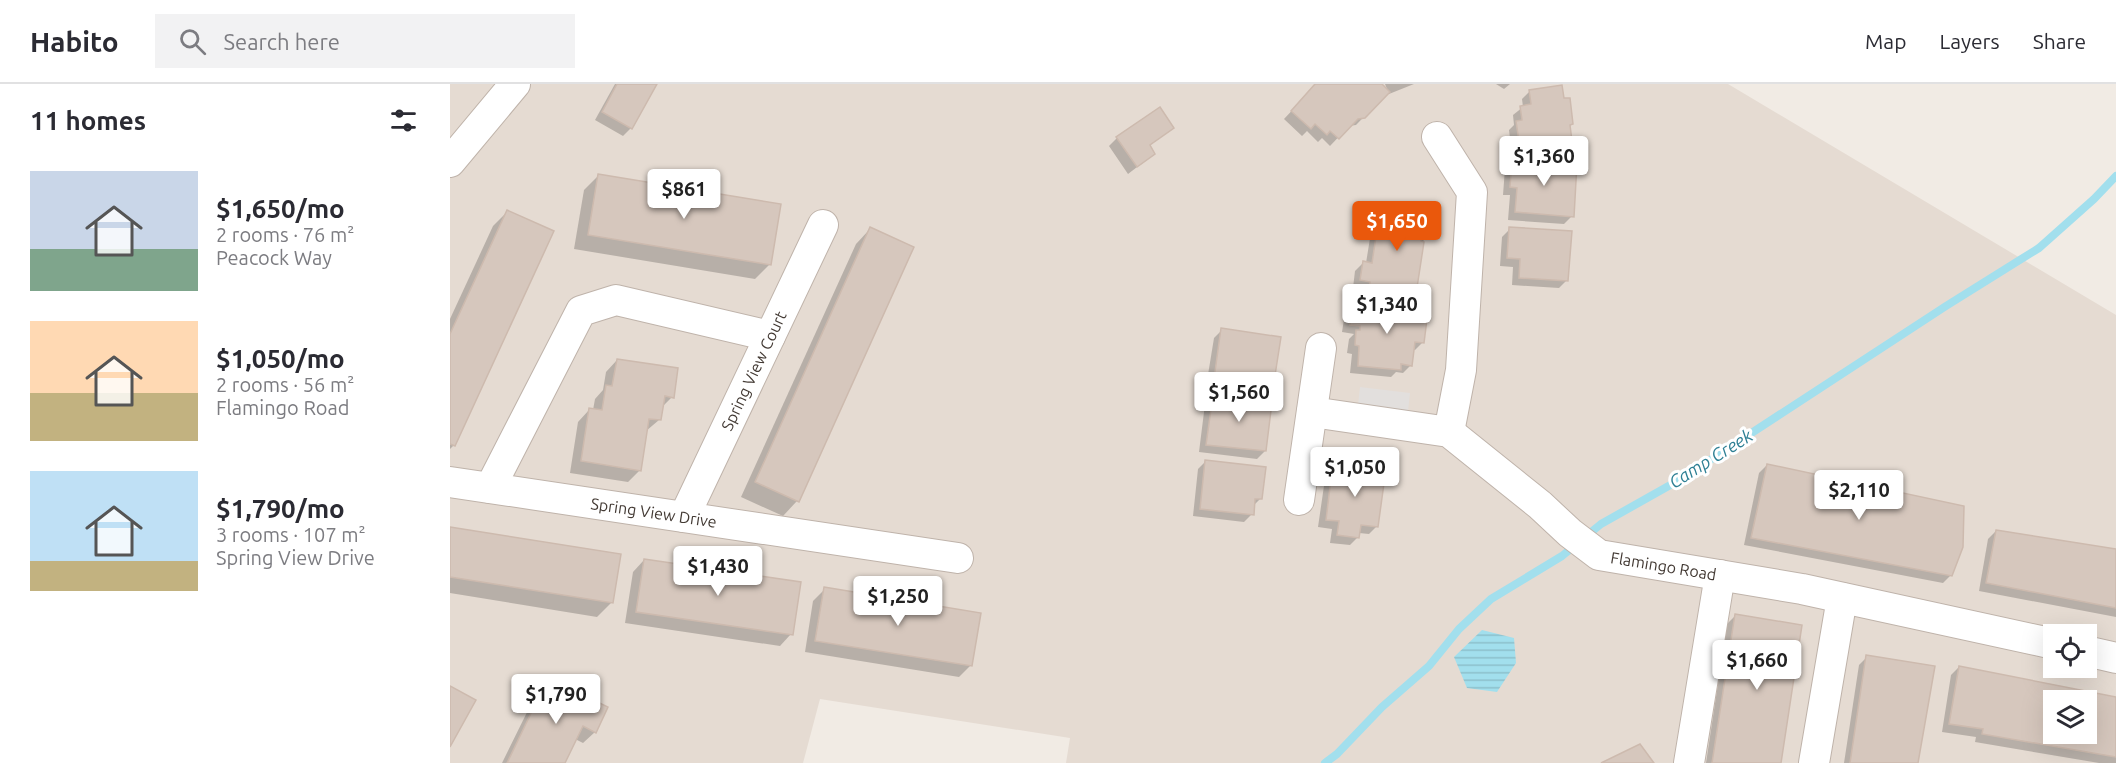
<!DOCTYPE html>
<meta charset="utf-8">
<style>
body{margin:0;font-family:Ubuntu,sans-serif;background:#f2f2f3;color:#2b2b33;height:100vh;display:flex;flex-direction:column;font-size:22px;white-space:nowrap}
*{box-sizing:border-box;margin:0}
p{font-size:20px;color:#7c7c81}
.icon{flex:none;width:33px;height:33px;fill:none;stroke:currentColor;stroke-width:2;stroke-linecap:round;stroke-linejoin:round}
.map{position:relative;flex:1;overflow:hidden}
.details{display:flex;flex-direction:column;background:#fff;width:450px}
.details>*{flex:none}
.controls{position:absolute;left:1593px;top:540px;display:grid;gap:12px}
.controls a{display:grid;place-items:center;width:54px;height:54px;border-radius:0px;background:#fff;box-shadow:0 6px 24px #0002;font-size:30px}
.price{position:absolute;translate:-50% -51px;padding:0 14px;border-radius:6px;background:#fff;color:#222;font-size:20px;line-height:39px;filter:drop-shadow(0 2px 3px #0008)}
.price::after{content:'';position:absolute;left:50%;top:36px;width:18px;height:14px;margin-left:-9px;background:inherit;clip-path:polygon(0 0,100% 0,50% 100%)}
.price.active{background:#ea580c;color:#fff}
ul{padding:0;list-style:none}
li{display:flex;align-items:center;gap:18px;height:150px;padding:0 30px}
li span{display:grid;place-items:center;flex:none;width:168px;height:120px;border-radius:0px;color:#555}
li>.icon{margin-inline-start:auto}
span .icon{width:72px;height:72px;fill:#fffc;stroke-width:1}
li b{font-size:26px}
h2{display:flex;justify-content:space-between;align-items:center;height:72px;padding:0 30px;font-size:26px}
header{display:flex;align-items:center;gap:36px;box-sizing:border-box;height:84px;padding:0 30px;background:#fff;border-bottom:2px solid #e1e1e2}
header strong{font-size:28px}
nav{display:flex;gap:33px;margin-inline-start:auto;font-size:21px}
.search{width:420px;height:54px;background:#f2f2f3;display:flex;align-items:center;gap:15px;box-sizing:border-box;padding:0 21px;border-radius:0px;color:#7c7c81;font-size:22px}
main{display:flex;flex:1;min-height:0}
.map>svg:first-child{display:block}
</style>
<header>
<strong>Habito</strong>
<div class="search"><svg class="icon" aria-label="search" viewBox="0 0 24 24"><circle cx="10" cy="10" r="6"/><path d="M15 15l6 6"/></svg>Search here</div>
<nav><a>Map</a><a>Layers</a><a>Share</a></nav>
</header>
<main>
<section class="details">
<h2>11 homes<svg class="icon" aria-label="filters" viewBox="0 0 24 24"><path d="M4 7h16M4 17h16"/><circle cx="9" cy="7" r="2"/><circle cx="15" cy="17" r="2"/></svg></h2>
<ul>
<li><span style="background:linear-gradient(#c9d6e8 65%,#7fa58c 0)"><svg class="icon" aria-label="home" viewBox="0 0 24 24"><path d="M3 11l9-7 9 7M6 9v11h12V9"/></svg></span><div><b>$1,650/mo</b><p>2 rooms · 76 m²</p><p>Peacock Way</p></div></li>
<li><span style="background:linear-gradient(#ffd9b3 60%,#c2b280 0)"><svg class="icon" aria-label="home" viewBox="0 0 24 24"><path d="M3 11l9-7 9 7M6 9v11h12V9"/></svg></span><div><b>$1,050/mo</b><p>2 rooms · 56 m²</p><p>Flamingo Road</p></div></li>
<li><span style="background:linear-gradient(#bfe0f5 75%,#c2b280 0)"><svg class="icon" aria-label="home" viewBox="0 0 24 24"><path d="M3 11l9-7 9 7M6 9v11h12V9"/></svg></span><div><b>$1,790/mo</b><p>3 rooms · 107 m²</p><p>Spring View Drive</p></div></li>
</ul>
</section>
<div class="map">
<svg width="1666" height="679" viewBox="0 0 1666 679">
<defs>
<pattern id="water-rules" width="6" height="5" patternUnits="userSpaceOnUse" patternTransform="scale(1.5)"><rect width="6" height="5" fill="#a2dfed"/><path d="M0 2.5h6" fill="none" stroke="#8dc0cc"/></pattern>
</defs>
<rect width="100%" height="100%" fill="#f1ebe4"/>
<path fill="#e5dbd2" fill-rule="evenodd" d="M0 0H1278L1666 231V679H616L620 654 370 615 353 679H0ZM1604 550H1636V584H1604ZM1604 616H1636V650H1604Z"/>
<polygon fill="#e2dfdd" points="910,303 960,309 958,327 908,321"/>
<polygon fill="url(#water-rules)" points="1032,546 1064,554 1066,579 1047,608 1017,604 1004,573"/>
<g fill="#0003" fill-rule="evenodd">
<polygon points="165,0 206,0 181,44 173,52 145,36"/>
<polygon points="867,0 929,0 938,8 906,41 899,42 880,62 872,54 868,58 857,47 852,52 834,35"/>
<polygon points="935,0 964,0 939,10"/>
<polygon points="1046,0 1060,0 1054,5"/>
<polygon points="1080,7 1113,16 1122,40 1119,43 1120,57 1112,65 1062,71 1059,46 1064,41 1063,31 1073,23 1072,15"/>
<polygon points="722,44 699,62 704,70 678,90 659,62 667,54"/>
<polygon points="1063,76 1122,132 1114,140 1058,136 1060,111 1053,111 1055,84"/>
<polygon points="149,91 320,180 305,195 124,165 134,106"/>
<polygon points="57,128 4,361 0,365 0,235 43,142"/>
<polygon points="931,128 980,150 971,159 964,209 956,217 912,210 913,206 903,204 905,187 913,179 916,179 923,136"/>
<polygon points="420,145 347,417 333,432 291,413 406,160"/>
<polygon points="1060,145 1117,196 1109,204 1062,201 1063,183 1050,182 1052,153"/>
<polygon points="903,221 973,258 965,266 963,266 961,281 953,289 946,288 941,293 900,289 902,270 897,269 899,255 904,250 892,248 895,229"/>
<polygon points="772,246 822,303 814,311 756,303 764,254"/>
<polygon points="167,276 222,313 211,324 209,336 196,347 190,386 178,398 120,389 128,338 139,326 143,326 145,315 153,306 156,288"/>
<polygon points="763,312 815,367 807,375 749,368 755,320"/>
<polygon points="756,377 810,415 803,422 802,430 794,438 743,432 748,385"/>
<polygon points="883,380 920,391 927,442 919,450 909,449 908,453 900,461 880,459 882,445 868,443 876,388"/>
<polygon points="1317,381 1501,491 1493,499 1294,461 1309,389"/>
<polygon points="0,445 162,518 147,533 0,509"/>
<polygon points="1546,447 1666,466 1666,533 1529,507 1538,455"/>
<polygon points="194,476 341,550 330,562 175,539 183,488"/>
<polygon points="375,505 529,530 520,582 509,593 355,568 363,517"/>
<polygon points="1285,532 1330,679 1256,679 1277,540"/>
<polygon points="1417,573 1467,679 1394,679 1409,581"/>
<path d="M1509 583 1666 614V679H1649L1525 658 1526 653 1492 648 1501 591ZM1604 616H1636V650H1604Z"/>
<polygon points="98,596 145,648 133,659 125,655 113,679 52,679 87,608"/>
</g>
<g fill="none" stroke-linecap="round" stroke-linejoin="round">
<polyline stroke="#a2dfed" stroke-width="8" points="875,679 887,670 932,623 979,582 1009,545 1041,515 1112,472 1151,440 1231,395 1496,222 1589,164 1644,115 1666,92"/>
</g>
<g fill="#d6c7bd" stroke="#cdbaae" stroke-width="1.5" fill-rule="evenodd">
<polygon points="167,0 207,0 182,45 152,28"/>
<polygon points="865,0 932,0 940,8 915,34 908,35 889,55 880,47 877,51 865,40 861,45 841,27"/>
<polygon points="1112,1 1114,14 1120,14 1123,40 1120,41 1122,57 1070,64 1066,37 1072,36 1070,22 1081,20 1079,6"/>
<polygon points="710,23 724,44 700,61 705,70 687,83 666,53"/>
<polygon points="1062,74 1127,79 1124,133 1065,128 1067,104 1060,103"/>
<polygon points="148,90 331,120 321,181 138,151"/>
<polygon points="57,126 104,147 5,362 0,360 0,250"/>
<polygon points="930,126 984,134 981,151 972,149 971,157 974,158 966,210 919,203 920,198 910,196 913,177 922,179"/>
<polygon points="420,143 464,163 349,418 305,398"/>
<polygon points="1059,143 1122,147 1118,197 1069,194 1070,175 1057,174"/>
<polygon points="902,219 978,227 974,259 965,258 962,282 951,280 951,286 908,282 909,262 905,261 906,246 910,246 910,242 900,241"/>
<polygon points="771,244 831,253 823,304 764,295"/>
<polygon points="167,275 228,284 224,314 215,312 211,336 199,335 191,387 131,377 139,324 152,326 156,301 162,302"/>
<polygon points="763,311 822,318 816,367 756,361"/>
<polygon points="755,376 816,383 812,415 805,415 804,431 750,425"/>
<polygon points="883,378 922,383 921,390 935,392 928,443 911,441 909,454 887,451 889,437 876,436"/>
<polygon points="1317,380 1514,422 1513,463 1502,492 1301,454"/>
<polygon points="0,443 171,470 163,519 0,493"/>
<polygon points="1546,446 1666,465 1666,524 1536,499"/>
<polygon points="194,475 351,498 343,551 186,528"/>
<polygon points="374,503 531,529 522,582 365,557"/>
<polygon points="1285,530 1352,541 1331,679 1262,679"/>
<polygon points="1416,571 1485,582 1468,679 1400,679"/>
<path d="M1509 582 1666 613V673L1532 650 1533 645 1499 640ZM1604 616H1636V650H1604Z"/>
<polygon points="98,594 158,623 146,649 133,642 115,679 57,679"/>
<polygon points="0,602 26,616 0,663"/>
<polygon points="1190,660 1204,679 1151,679"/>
</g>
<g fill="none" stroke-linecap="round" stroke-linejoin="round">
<g stroke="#bfb3aa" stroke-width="32">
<g id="minor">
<polyline points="987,53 1022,108 1011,286 999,348"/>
<polyline points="0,78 65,0"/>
<path id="s1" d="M862 328 999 348 1090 421 1120 449 1149 471 1352 505 1604 560"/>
<path id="s2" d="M0 398 508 474"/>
<polyline points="40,404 131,227 166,216 320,252"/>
<polyline points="849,416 871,264"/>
<path id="s3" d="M234 433 373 141"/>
<polyline points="1636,567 1666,574"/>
<polyline points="1239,679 1270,491"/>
<polyline points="1364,679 1392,514"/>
</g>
</g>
<use href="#minor" stroke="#fff" stroke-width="30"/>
</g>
<g text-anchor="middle" stroke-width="6" stroke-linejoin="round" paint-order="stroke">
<g font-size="16" fill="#433a34" stroke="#fff">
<text dy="6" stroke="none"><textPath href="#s3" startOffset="162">Spring View Court</textPath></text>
<text dy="6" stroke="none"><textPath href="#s2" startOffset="206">Spring View Drive</textPath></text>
<text dy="6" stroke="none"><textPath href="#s1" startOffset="398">Flamingo Road</textPath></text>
</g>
<g font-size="18" font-style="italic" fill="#2d7f94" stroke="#fff">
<text transform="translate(1261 375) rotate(-32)" y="6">Camp Creek</text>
</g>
</g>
</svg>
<div class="controls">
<a><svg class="icon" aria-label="locate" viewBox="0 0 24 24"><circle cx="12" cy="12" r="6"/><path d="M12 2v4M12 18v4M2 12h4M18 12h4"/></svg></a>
<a><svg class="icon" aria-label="layers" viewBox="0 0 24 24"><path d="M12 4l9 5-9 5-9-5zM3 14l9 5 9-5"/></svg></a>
</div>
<b class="price" style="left:1094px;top:103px">$1,360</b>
<b class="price" style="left:234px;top:136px">$861</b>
<b class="price active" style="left:947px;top:168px">$1,650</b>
<b class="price" style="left:937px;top:251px">$1,340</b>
<b class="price" style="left:789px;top:339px">$1,560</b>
<b class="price" style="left:905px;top:414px">$1,050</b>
<b class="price" style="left:1409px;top:437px">$2,110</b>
<b class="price" style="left:268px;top:513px">$1,430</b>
<b class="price" style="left:448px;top:543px">$1,250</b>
<b class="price" style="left:1307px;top:607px">$1,660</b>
<b class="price" style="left:106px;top:641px">$1,790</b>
</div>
</main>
